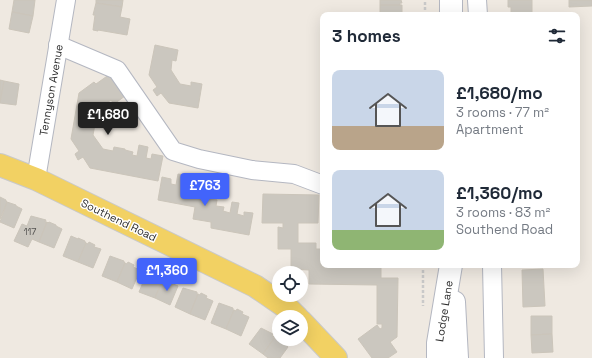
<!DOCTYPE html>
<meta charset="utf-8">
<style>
body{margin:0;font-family:"Space Grotesk",sans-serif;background:#f2f2f3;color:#1f2937;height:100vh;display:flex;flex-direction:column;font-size:15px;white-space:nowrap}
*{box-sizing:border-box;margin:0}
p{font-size:13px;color:#747a83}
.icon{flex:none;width:22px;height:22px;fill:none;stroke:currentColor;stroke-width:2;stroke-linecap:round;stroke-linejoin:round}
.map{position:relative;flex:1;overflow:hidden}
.drawer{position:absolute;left:320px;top:12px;width:260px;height:256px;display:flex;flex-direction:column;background:#fff;border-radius:8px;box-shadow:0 4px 16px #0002}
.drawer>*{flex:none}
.controls{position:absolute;left:272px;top:266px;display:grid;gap:8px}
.controls a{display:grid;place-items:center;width:36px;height:36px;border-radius:50%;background:#fff;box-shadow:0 4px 16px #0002;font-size:20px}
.price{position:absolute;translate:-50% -34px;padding:0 9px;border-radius:4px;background:#4264fb;color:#fff;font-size:13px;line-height:26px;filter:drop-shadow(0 1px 2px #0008)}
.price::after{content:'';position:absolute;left:50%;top:24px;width:12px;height:9px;margin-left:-6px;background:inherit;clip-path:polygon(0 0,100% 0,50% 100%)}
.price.current{background:#222;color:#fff}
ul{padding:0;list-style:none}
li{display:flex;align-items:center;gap:12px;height:100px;padding:0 12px}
li span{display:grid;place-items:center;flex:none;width:112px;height:80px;border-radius:8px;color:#555}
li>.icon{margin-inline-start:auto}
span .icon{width:48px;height:48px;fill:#fffc;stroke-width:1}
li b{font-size:17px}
h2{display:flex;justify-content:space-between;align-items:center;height:48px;padding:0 12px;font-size:17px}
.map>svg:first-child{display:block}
</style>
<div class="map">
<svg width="592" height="358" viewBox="0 0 592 358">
<rect width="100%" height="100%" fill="#efe9e1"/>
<g fill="#cbc7bf" stroke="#cbc5ba">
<polygon points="14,0 35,0 33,16 12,12"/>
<polygon points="96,0 123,0 122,7 96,3"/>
<polygon points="380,0 401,0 402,3 400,3 400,5 380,5"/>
<polygon points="508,0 532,0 532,15 508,15 508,13 511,13 511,7 508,7"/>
<polygon points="569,0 592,0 592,6 569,7"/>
<polygon points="96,3 122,7 120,17 130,19 127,35 98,30 98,31 93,30 95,15 93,15"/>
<polygon points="380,5 402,5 402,14 380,15"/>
<polygon points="12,12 33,16 29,33 9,29"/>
<polygon points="155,45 178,50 176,61 172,60 171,70 180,84 191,86 191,82 202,84 198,108 169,103 161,93 157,96 153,90 157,87 149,75"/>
<polygon points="110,74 125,96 114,104 111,100 98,109 97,114 101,114 99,125 95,124 93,135 103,149 113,151 114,147 125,149 125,150 133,152 132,155 137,156 139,145 148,147 146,158 151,159 152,154 163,156 158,181 90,168 83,157 78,160 75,154 79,151 71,139 79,93 94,82 96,84"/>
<polygon points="0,80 4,81 0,103"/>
<polygon points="4,81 19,84 16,105 0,103"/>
<polygon points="178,174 186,175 184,186 191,188 192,183 200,185 198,197 202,198 201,202 207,203 207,199 217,200 216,206 224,207 223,211 230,213 232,202 239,203 237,214 244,216 244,212 253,213 249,235 211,228 211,222 193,219 195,207 158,200 162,177 171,179 171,184 176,185"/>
<polygon points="263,194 319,195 318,223 298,223 298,243 316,243 316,249 323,249 323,265 381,265 381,278 398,278 397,337 390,342 397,352 388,358 372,358 358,339 377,325 380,329 382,328 382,324 377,324 377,285 309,284 309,270 291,269 291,249 278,249 278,227 283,228 283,223 262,223"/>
<polygon points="0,197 6,200 6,201 7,202 0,219"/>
<polygon points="7,202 16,205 16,206 22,209 14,228 0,222"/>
<polygon points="31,216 46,220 45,222 47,222 39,242 32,239 28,247 14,241 22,224 27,226"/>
<polygon points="47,222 48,223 49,222 56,225 56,226 62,229 54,248 39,242"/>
<polygon points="71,236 78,239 78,238 85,241 85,242 86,243 78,262 63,256"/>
<polygon points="89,242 95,245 94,247 101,249 93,268 78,262 86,243 88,244"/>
<polygon points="110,256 124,261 124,262 125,263 117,282 102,276"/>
<polygon points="128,262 134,265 133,267 140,270 132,289 117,282 125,263 127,264"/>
<polygon points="543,269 545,306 523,307 522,270"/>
<polygon points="147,273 162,277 161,279 163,279 155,298 139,292"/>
<polygon points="163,279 164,280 165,279 171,281 171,283 178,286 170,305 155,298"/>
<polygon points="183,288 197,292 197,294 198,294 190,314 175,307"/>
<polygon points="201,293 207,296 206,298 213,301 205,320 190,314 198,294 200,295"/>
<polygon points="219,303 233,308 233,310 234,310 226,329 211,323"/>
<polygon points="237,309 243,312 242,314 249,317 241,336 226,329 234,310 236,311"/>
<polygon points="531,316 552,316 552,334 531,335"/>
<polygon points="261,328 273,334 272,336 275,337 263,354 249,344"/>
<polygon points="552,334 553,352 532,353 531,335"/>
<polygon points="275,337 276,338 277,337 288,347 280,358 268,358 263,354"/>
</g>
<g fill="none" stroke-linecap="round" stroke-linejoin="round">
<g stroke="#b4b7c1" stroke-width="20">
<g id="minor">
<polyline points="477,0 478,15"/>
<polyline points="58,45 117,70 173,151 199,159 252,170 294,174 323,185"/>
<polyline points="36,179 66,0"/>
<polyline points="492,265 494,358"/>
</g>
</g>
<g stroke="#b4b7c1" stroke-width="24">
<g id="tertiary">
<polyline points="451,15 451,0"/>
<polyline points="454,302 457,358"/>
<polyline points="438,358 438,343 451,265"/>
</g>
</g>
<g stroke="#c9c9c9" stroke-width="24">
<g id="primary">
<polyline points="0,165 36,179 255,286 290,310 297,317"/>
<polyline points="301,321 336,358"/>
</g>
</g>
<g stroke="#c9c9c9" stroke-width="2.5" stroke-dasharray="3 2" stroke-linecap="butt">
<polyline points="425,15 425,0"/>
<polyline points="423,265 423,306"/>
</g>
<use href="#minor" stroke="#fff" stroke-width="18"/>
<use href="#tertiary" stroke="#fff" stroke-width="22"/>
<use href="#primary" stroke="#f2d163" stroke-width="22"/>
</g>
<g text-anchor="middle" stroke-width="3" stroke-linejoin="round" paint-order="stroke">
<g font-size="9" fill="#555452">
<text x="30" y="235">117</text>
</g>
<g font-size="11" fill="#2e2e2e" stroke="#fff">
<text transform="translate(51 90) rotate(-80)" y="4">Tennyson Avenue</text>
<text transform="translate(119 220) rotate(26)" y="4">Southend Road</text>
<text transform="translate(444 311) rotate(-81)" y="4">Lodge Lane</text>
</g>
</g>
</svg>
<div class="controls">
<a><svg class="icon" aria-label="locate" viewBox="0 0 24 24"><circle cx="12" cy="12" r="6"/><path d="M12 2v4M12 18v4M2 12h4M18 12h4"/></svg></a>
<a><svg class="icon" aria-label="layers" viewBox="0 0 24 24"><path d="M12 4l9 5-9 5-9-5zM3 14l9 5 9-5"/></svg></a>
</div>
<b class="price current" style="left:108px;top:136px">£1,680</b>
<b class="price" style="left:205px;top:207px">£763</b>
<b class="price" style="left:167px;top:292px">£1,360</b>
<section class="drawer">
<h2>3 homes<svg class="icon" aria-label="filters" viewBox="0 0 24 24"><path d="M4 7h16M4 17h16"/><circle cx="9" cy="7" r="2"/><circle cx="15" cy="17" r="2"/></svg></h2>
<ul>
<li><span style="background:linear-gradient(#c9d6e8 70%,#b9a48a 0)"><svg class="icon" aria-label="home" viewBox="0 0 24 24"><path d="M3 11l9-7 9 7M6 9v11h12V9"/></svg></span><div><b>£1,680/mo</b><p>3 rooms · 77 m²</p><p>Apartment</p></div></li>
<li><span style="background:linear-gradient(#c9d6e8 75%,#8fb573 0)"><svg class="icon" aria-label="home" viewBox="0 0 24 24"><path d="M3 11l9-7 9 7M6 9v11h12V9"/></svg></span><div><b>£1,360/mo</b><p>3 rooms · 83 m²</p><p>Southend Road</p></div></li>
</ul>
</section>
</div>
